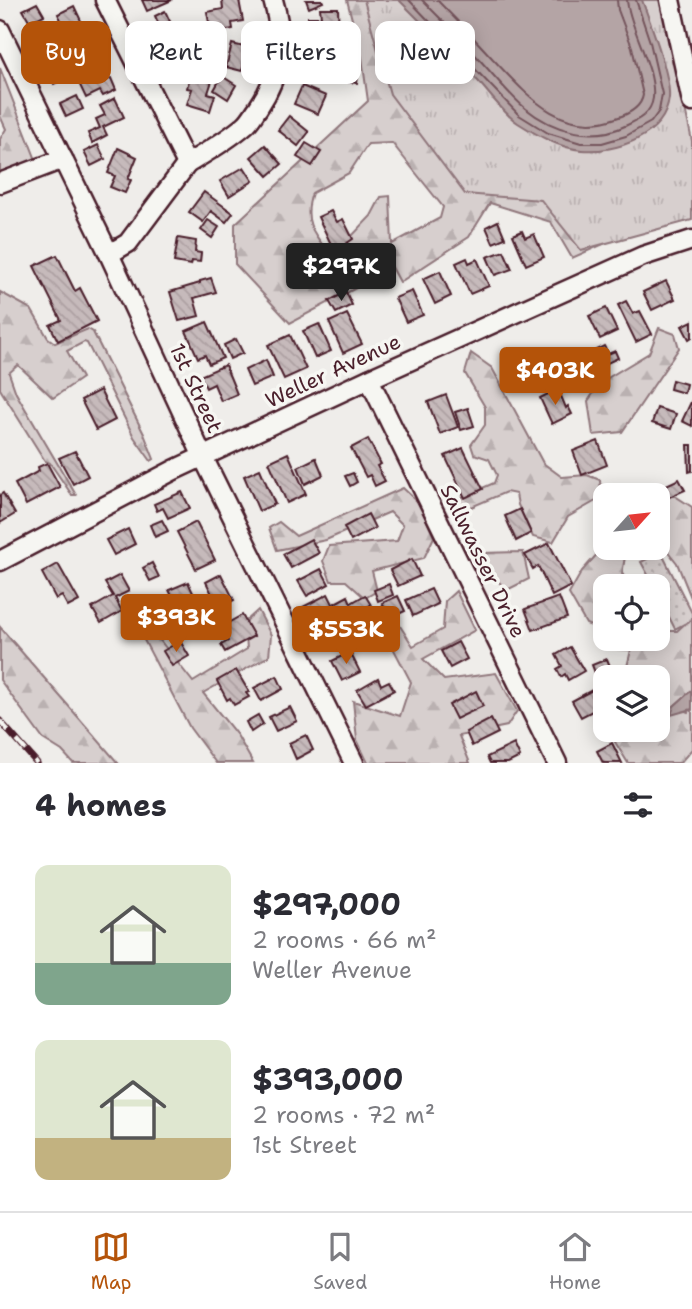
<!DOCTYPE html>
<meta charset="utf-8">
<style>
body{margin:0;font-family:"Shantell Sans",sans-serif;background:#f2f2f3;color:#2b2b33;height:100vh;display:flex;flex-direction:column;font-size:26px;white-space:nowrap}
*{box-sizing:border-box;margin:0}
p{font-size:23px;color:#7c7c81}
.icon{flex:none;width:38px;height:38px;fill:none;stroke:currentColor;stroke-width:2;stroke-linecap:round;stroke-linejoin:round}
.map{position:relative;height:763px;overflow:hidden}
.sheet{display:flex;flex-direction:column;background:#fff;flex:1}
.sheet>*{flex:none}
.top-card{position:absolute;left:21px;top:21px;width:651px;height:63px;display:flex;gap:14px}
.needle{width:46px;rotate:63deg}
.fabs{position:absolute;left:593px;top:483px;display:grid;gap:14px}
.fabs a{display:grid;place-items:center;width:77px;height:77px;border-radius:14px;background:#fff;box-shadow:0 4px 18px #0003;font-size:35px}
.price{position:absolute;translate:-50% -60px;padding:0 16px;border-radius:7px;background:#b45309;color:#fff;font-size:23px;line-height:46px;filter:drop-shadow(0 2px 4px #0008)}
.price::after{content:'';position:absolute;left:50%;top:42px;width:21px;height:16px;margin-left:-10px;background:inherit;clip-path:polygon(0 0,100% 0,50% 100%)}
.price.active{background:#222;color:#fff}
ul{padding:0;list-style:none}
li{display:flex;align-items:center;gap:21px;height:175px;padding:0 35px}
li span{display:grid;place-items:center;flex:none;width:196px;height:140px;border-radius:14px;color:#555}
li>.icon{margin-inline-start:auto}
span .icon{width:84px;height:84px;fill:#fffc;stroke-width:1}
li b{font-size:30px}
h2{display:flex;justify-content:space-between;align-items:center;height:84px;padding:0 35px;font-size:30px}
.chip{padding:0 24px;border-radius:14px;background:#fff;box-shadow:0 4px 18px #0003;font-size:24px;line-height:63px}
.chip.active{background:#b45309;color:#fff}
.dock{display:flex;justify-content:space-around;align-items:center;height:98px;border-top:2px solid #e1e1e2;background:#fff;font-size:19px;color:#7c7c81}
.dock a{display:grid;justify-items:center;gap:4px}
.dock .active{color:#b45309}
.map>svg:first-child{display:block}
</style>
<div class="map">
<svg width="692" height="763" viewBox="0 0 692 763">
<defs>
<pattern id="forest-firs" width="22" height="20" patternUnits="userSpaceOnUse" patternTransform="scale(1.75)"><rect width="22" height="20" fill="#d7cfce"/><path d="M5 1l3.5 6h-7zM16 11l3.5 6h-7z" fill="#bab1b1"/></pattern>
<pattern id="park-tufts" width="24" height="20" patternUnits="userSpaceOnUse" patternTransform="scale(1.75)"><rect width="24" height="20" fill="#d7cfce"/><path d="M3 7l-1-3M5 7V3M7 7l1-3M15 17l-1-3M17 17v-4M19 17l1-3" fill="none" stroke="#bab1b1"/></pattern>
<pattern id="garden-dots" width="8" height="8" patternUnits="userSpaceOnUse" patternTransform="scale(1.75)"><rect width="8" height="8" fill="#d7cfce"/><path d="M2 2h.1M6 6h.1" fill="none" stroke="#bab1b1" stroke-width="1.8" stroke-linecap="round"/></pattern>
<pattern id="building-back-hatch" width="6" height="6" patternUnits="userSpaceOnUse" patternTransform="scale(1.75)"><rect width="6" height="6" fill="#c6babb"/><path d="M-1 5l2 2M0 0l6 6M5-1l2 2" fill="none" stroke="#ac9fa1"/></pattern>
</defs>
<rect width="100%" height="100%" fill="#efedea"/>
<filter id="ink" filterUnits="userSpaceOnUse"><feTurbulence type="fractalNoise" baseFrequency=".0143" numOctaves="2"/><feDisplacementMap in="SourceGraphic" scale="14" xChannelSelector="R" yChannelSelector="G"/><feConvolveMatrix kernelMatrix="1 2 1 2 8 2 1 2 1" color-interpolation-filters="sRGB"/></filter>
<g filter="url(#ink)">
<g fill="url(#forest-firs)" stroke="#90777c" stroke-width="2" fill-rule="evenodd">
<path d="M347 0H399L685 208 572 258 551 222 490 203 469 237 400 282 381 247H360V286L290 323 235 264V224L368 101 362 58ZM392 143 443 207 440 218 392 244 390 196 381 197 371 216 332 257C314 234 302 223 312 193L349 173 368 144Z"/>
<polygon points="0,68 36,160 0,173 0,139 6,129 0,116"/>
<polygon points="0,292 31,309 48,338 55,343 88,329 93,332 144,434 154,459 151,461 134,437 87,343 84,342 67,351 82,378 53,398 18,365 9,373 16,393 76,495 72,495 50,463 45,461 0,389"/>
<polygon points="659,328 675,334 679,348 622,432 593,435 588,401 601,382 649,353"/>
<polygon points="471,353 492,368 543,463 562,477 587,475 600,480 601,498 568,517 553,542 533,537 518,505 516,494 506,492 469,508 459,504 462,497 494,483 497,475 489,459 474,454 471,445 485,425 485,407 465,373"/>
<polygon points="403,488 419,503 434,537 424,558 372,571 377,591 365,598 346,581 331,581 323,561 329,546 397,541 403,525 390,512 326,540 277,550 269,528 279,522 296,536"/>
<polygon points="649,493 675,496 692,507 692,600 677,563 658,539 658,495 646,495"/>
<polygon points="605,514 606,548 628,548 626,551 622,574 638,586 606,586 605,636 599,629 586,624 569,594 582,571 600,551 596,537 601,518"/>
<polygon points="523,552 529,579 507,590 481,564 482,553"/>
<polygon points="456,591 475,630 423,659 444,680 496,673 517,711 507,726 459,736 470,763 368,763 357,740 353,701 400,716 411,682 390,642 337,641 335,628 352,616 389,609 413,646 443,629 445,601"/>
<polygon points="258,610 271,635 269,656 203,693 237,735 253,763 216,763 190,728 134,621 147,624 193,682 247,649 245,622"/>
<polygon points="692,617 692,690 674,706 688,712 692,709 692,749 680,763 628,763 615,742 616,736 628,730 658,730 658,677 613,677 626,671 631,650 616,649 608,639 658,639 658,631 677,631"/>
<polygon points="0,627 118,763 73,763 62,751 43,739 0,680"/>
</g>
<polygon fill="url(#park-tufts)" stroke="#90777c" stroke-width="2" points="364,0 662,0 692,141 692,220 581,250 541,200 465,194 390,94"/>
<polygon fill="url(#garden-dots)" stroke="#90777c" stroke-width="2" points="661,552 692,613 692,620 675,629 658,595 658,586 654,586 641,562"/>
<g fill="#b4a4a5" stroke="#8a6f74" stroke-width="2">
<path d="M399 0H642C650 22 671 76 669 98 665 136 616 153 582 150 559 148 537 135 518 123 503 113 490 94 478 81 452 53 426 27 399 0Z"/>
<polygon points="692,690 692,709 671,715 674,706"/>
</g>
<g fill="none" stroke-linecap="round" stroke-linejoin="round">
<g stroke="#74545c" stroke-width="2">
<polyline points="409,0 519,115 548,133 581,143 602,143 626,136 651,122 659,111 662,94 650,42 636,0"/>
<path d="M422 0C441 19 460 38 478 58 493 74 508 94 525 108 553 131 592 142 625 126 638 120 651 114 653 98 656 68 629 27 627 0"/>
<path d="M437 0C456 19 475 39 493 59 527 95 562 138 616 118 629 114 641 108 643 95L632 47 618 10 617 0"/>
</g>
</g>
<g fill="url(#building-back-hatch)" stroke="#4a1f2b" stroke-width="2">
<polygon points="142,0 172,0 147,11"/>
<polygon points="222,0 239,0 243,21 232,23 233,29 211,33 207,12 223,9"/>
<polygon points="306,0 322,0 323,2 309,8"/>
<polygon points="37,3 44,15 30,22 23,10"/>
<polygon points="74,6 83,25 67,33 58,14"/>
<polygon points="320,8 338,8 339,34 326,34 326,41 308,42 308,17 321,17"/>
<polygon points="165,11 176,34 160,42 154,29 160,27 155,16"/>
<polygon points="48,37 53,49 37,57 31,44"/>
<polygon points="88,37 97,55 82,62 73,44"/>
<polygon points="194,38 204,61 175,77 164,52"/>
<polygon points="232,44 248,48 242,71 226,67"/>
<polygon points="322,44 348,48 342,68 327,66 325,77 308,75 312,50 321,51"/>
<polygon points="64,59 72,75 54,84 46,67"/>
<polygon points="101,68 107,80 111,78 116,90 103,96 100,91 86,98 77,79"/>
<polygon points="203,75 213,78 208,93 215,95 210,111 187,104 192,89 187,88 190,77 201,81"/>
<polygon points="349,75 358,76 357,83 348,82"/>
<polygon points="222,76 236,85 228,99 214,90"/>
<polygon points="302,86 326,96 318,114 294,104"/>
<polygon points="77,96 83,109 66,117 60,104"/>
<polygon points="115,98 124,117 103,127 107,135 92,143 88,133 100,128 96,119 105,115 100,106"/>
<polygon points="289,116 309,132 298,146 278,130"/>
<polygon points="306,143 321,152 312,166 297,157"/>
<polygon points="98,145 105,159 91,166 84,152"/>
<polygon points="265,145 282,164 268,176 251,157"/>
<polygon points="118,148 137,157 128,179 131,180 125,193 110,187 115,176 108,173"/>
<polygon points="244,167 253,181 229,196 220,181"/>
<polygon points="204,192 233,213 226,222 211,211 203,222 189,212"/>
<polygon points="331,211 337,222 343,219 353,239 347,243 352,252 338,259 318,217"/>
<polygon points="208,220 219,227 212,238 201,230"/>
<polygon points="498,221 505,238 493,243 486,227"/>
<polygon points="522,231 525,238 534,234 544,257 526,265 513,235"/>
<polygon points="178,238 196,241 195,252 201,253 200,262 192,261 191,265 174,262"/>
<polygon points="504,251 512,269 495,275 487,257"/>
<polygon points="57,255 75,291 80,288 97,321 58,341 50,325 61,320 34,266"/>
<polygon points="467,258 469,263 477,259 489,286 470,294 456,263"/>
<polygon points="440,271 451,296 435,304 423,279"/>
<polygon points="211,278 216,292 194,298 199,316 179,321 170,292 200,283 200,281"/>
<polygon points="666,281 675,299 652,310 643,292"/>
<polygon points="412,291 423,315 406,322 395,298"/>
<polygon points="346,292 352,305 336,313 329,301"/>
<polygon points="626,301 633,314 640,311 652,334 636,342 618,305"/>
<polygon points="606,308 617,331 600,339 589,316"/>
<polygon points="347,314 362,344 343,353 329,322"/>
<polygon points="692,321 692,337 689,339 682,326"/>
<polygon points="207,322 223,358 209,364 205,355 198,358 186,331"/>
<polygon points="319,324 331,351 315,358 303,331"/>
<polygon points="290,335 306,369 284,379 268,345"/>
<polygon points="236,339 243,353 230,359 224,345"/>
<polygon points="604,346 608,354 615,351 618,358 603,365 596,350"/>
<polygon points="266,360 273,377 252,386 245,370"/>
<polygon points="225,365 237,394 221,401 214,384 206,388 200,376"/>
<polygon points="672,380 686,384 684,393 670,389"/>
<polygon points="558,389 566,408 568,406 572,414 552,424 540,398"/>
<polygon points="100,390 115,420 96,430 81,400"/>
<polygon points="446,395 458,427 440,434 428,402"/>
<polygon points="691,402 692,403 692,426 682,421"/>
<polygon points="468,408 474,426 461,430 455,412"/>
<polygon points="657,408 676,414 671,429 652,423"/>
<polygon points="368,439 381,464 377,466 385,481 375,486 370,475 366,477 351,448"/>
<polygon points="598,441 607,465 582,475 573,451"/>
<polygon points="688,445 692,445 692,471 689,472"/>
<polygon points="463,448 483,489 465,498 445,456"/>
<polygon points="75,451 88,476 73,484 59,458"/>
<polygon points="288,453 306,494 287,503 269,462"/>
<polygon points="316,458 323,475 305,484 298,467"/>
<polygon points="47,463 60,487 26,505 15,484 39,471 38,467"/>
<polygon points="260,469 275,504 259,511 244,476"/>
<polygon points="353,473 357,482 350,486 345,476"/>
<polygon points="679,479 685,490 667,498 662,487"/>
<polygon points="182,492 190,508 168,518 163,508 157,511 154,504"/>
<polygon points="3,493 15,514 0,523 0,495"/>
<polygon points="520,509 531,533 516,541 505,516"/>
<polygon points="368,514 375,528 351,541 344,527"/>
<polygon points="162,520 168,531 155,537 150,525"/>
<polygon points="196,522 215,560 196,569 177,532"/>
<polygon points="128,529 135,544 114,555 106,540"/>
<polygon points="311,539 319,553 291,568 283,554"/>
<polygon points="549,543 571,586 552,596 538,566 533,569 525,555"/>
<polygon points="412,559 420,576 398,586 390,570"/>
<polygon points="152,563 159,577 150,581 143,568"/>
<polygon points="58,564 79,601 68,607 62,596 56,599 42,573"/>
<polygon points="321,569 329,584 307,596 298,581"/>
<polygon points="221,574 234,600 219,608 206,582"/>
<polygon points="120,575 129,591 115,598 122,611 101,623 92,608 113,596 105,583"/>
<polygon points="188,582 195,597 177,606 169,590"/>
<polygon points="389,584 393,595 378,601 374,590"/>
<polygon points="431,589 438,604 413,616 406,600"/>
<polygon points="328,594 335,608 329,611 330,613 309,624 301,608"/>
<polygon points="365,595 371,605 343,620 335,603 348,596 351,603"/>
<polygon points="398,596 405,611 390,618 382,603"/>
<polygon points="559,597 567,618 533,630 525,609"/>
<polygon points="242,615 254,636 225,652 221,645 228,641 221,627"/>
<polygon points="180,641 189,656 172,666 163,651"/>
<polygon points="458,642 467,659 450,668 441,651"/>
<polygon points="570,647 584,671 568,680 565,674 561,677 557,669 562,666 556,655"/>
<polygon points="350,652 360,672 342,681 332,661"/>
<polygon points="607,659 612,671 597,678 592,665"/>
<polygon points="236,670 249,692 246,693 249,697 234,705 230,698 227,700 217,681"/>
<polygon points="277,676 283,689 261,701 254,688"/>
<polygon points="378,678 381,685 389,681 394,690 366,705 357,690"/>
<polygon points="596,688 604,705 581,717 572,701"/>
<polygon points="476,691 483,706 456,719 449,705"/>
<polygon points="290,707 297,721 276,731 269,717"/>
<polygon points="258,715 263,724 251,732 246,722"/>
<polygon points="606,717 606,730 614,730 604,735 597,722"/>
<polygon points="491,719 498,733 472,746 466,732"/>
<polygon points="306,735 313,750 296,759 289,743"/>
<polygon points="612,743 622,763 603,763 597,751"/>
<polygon points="514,744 520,757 508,763 490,763 487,757"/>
</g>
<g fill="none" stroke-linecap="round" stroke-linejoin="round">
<g stroke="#4a1f2b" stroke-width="23">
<g id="minor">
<path d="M105 0 187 164C207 152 228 140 245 125 251 120 254 113 258 108 282 72 285 41 273 0"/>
<polyline points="670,0 692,102"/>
<polyline points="0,30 109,254 203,457 354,763"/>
<polyline points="0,183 63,159"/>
<polyline points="109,254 128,243 187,164"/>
<polyline points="369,379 557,763"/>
<polyline points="0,561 174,470 369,379 643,256 692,240"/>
</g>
</g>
<use href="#minor" stroke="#f6f6f2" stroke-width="18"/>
<g stroke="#4a1f2b" stroke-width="7">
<polyline id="rail" points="0,721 37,763"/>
</g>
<use href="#rail" stroke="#f6f6f2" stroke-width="4.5" stroke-dasharray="13" stroke-linecap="butt"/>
</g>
</g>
<g text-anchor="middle" stroke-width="7" stroke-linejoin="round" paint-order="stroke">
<g font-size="21" fill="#4a1f2b" stroke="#f6f6f2">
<text transform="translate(333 371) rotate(-25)" y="7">Weller Avenue</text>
<text transform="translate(196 388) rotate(65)" y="7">1st Street</text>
<text transform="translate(483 561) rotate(64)" y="7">Sallwasser Drive</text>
</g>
</g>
</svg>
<div class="fabs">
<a><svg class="needle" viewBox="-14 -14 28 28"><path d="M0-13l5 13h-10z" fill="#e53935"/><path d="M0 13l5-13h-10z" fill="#7c7c81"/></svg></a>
<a><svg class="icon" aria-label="locate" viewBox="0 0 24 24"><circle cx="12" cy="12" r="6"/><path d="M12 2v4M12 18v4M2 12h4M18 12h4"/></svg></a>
<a><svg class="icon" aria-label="layers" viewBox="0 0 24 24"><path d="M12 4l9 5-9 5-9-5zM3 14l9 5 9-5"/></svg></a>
</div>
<b class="price active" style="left:341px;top:303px">$297K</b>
<b class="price" style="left:555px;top:407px">$403K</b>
<b class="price" style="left:176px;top:654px">$393K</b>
<b class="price" style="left:346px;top:666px">$553K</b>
<div class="top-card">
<a class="chip active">Buy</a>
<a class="chip">Rent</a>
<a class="chip">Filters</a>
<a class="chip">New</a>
</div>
</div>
<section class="sheet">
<h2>4 homes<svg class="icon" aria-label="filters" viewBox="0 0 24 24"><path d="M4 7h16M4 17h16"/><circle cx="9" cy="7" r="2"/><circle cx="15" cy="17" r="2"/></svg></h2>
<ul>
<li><span style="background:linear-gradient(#dfe7d0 70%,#7fa58c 0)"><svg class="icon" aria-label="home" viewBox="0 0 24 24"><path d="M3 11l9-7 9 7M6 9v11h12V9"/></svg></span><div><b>$297,000</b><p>2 rooms · 66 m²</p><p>Weller Avenue</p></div></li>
<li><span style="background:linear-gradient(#dfe7d0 70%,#c2b280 0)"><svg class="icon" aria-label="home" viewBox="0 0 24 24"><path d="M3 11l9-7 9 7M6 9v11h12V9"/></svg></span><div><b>$393,000</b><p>2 rooms · 72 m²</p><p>1st Street</p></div></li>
</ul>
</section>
<nav class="dock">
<a class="active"><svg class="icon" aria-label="map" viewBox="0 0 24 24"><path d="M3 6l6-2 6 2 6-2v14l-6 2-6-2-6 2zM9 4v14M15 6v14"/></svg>Map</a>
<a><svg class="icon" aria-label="saved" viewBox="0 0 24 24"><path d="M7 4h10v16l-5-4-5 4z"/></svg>Saved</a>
<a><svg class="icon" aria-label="home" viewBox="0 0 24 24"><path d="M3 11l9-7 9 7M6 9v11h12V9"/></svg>Home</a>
</nav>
